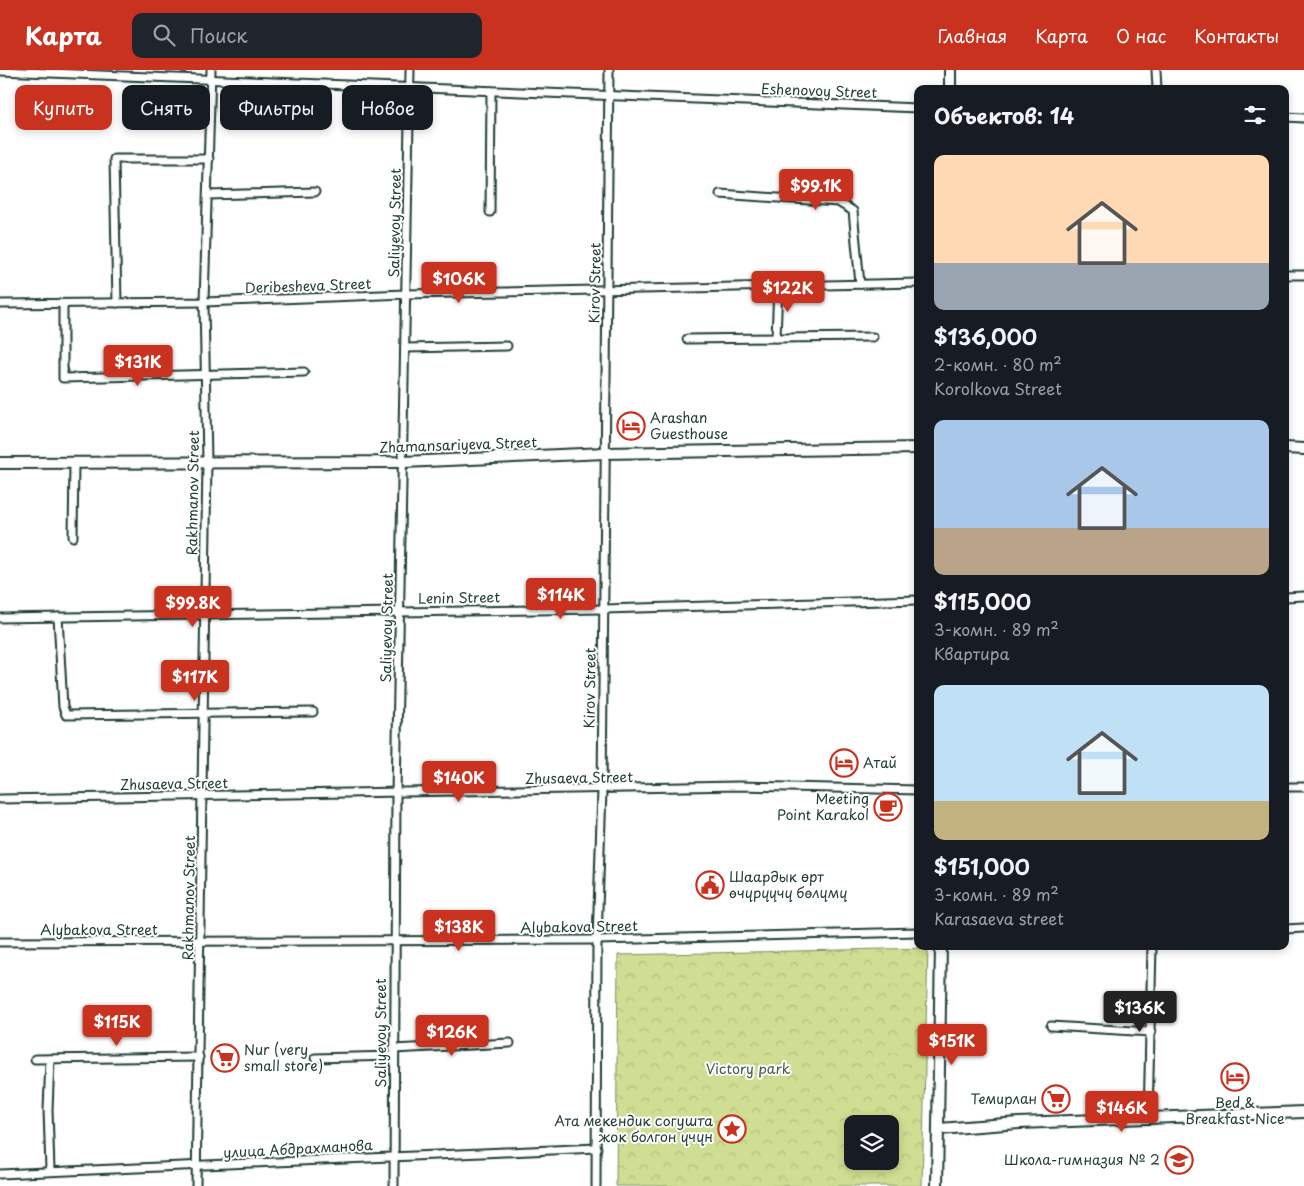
<!DOCTYPE html>
<html lang="ru">
<meta charset="utf-8">
<style>
body{margin:0;font-family:"Playpen Sans",sans-serif;background:#20242c;color:#f1f3f6;height:100vh;display:flex;flex-direction:column;font-size:19px;white-space:nowrap}
*{box-sizing:border-box;margin:0}
p{font-size:16px;color:#9ea1a6}
.icon{flex:none;width:28px;height:28px;fill:none;stroke:currentColor;stroke-width:2;stroke-linecap:round;stroke-linejoin:round}
.map{position:relative;flex:1;overflow:hidden}
.panel{position:absolute;left:914px;top:15px;width:375px;height:865px;display:flex;flex-direction:column;background:#171b24;border-radius:10px;box-shadow:0 2px 8px #0003}
.panel>*{flex:none}
.banner{position:absolute;left:15px;top:15px;width:475px;height:45px;display:flex;gap:10px}
.tools{position:absolute;left:844px;top:1045px;display:grid;gap:10px}
.tools a{display:grid;place-items:center;width:55px;height:55px;border-radius:10px;background:#171b24;box-shadow:0 2px 8px #0003;font-size:25px}
.price{position:absolute;translate:-50% -42px;padding:0 11px;border-radius:5px;background:#c8321e;color:#fff;font-size:16px;line-height:32px;filter:drop-shadow(0 1px 2px #0008)}
.price::after{content:'';position:absolute;left:50%;top:30px;width:15px;height:11px;margin-left:-8px;background:inherit;clip-path:polygon(0 0,100% 0,50% 100%)}
.price.current{background:#222;color:#fff}
ul{padding:0;list-style:none}
li{display:grid;align-content:center;gap:10px;height:265px;padding:0 20px}
li span{display:grid;place-items:center;height:155px;border-radius:10px;color:#555}
li>.icon{margin-inline-start:auto}
span .icon{width:90px;height:90px;fill:#fffc;stroke-width:1}
li b{font-size:21px}
h2{display:flex;justify-content:space-between;align-items:center;height:60px;padding:0 20px;font-size:21px}
.tag{padding:0 18px;border-radius:10px;background:#171b24;box-shadow:0 2px 8px #0003;font-size:18px;line-height:45px}
.tag.current{background:#c8321e;color:#fff}
header{display:flex;align-items:center;gap:30px;box-sizing:border-box;height:70px;padding:0 25px;background:#c8321e;color:#fff}
header strong{font-size:24px}
nav{display:flex;gap:28px;margin-inline-start:auto;font-size:18px}
.search{width:350px;height:45px;background:#20242c;display:flex;align-items:center;gap:12px;box-sizing:border-box;padding:0 18px;border-radius:10px;color:#9ea1a6;font-size:19px}
.map>svg:first-child{display:block}
</style>
<header>
<strong>Карта</strong>
<div class="search"><svg class="icon" aria-label="search" viewBox="0 0 24 24"><circle cx="10" cy="10" r="6"/><path d="M15 15l6 6"/></svg>Поиск</div>
<nav><a>Главная</a><a>Карта</a><a>О нас</a><a>Контакты</a></nav>
</header>
<div class="map">
<svg width="1304" height="1116" viewBox="0 0 1304 1116">
<defs>
<pattern id="forest-crowns" width="20" height="18" patternUnits="userSpaceOnUse" patternTransform="scale(1.25)"><rect width="20" height="18" fill="#cfde92"/><path d="M2 6a3 3 0 1 1 6 0M12 15a3 3 0 1 1 6 0" fill="none" stroke="#b1bf7e"/></pattern>
</defs>
<rect width="100%" height="100%" fill="#fff"/>
<filter id="ink" filterUnits="userSpaceOnUse"><feTurbulence type="fractalNoise" baseFrequency=".02" numOctaves="2"/><feDisplacementMap in="SourceGraphic" scale="10" xChannelSelector="R" yChannelSelector="G"/><feConvolveMatrix kernelMatrix="1 2 1 2 8 2 1 2 1" color-interpolation-filters="sRGB"/></filter>
<g filter="url(#ink)">
<path fill="url(#forest-crowns)" stroke="#778e63" fill-rule="evenodd" d="M928 878 922 1116H616L618 885ZM852 1054H890V1091H852Z"/>
<g fill="none" stroke-linecap="round" stroke-linejoin="round">
<g stroke="#1f3d34" stroke-width="11">
<g id="street">
<polyline points="1156,0 1157,19"/>
<polyline points="0,1 918,38"/>
<polyline points="1285,47 1304,48"/>
<polyline points="720,124 838,132 853,141 860,214"/>
<polyline points="208,125 315,122"/>
<polyline points="490,142 491,21"/>
<polyline points="1285,205 1304,205"/>
<polyline points="117,233 114,89 209,89"/>
<polyline points="0,234 204,232 406,224 918,213"/>
<polyline points="63,234 63,308 304,302"/>
<polyline points="776,268 778,216"/>
<polyline points="687,269 873,267"/>
<polyline points="405,278 507,276"/>
<polyline points="73,467 74,393"/>
<polyline points="1285,527 1304,526"/>
<polyline points="58,547 63,637 66,645 313,642"/>
<polyline points="0,548 604,539 918,530"/>
<polyline points="1285,717 1304,717"/>
<polyline points="0,729 740,716 918,720"/>
<polyline points="1285,859 1304,858"/>
<polyline points="0,872 597,870 918,862"/>
<polyline points="1051,956 1151,962"/>
<polyline points="393,979 510,973"/>
<polyline points="315,988 393,986"/>
<polyline points="35,989 199,987"/>
<polyline points="50,989 48,1040 50,1100"/>
<polyline points="1148,1049 1152,876"/>
<polyline points="0,1104 597,1078"/>
<polyline points="196,1116 207,392 204,232 211,0"/>
<polyline points="394,1116 396,723 410,0"/>
<polyline points="596,1116 597,870 602,720 609,0"/>
</g>
</g>
<g stroke="#1f3d34" stroke-width="14">
<g id="secondary">
<polyline points="950,19 950,0"/>
<polyline points="1285,378 1304,379"/>
<polyline points="0,393 403,392 605,383 918,378"/>
<polyline points="939,1059 1019,1053 1304,1042"/>
<polyline points="937,1116 941,876"/>
</g>
</g>
<use href="#street" stroke="#fff" stroke-width="7"/>
<use href="#secondary" stroke="#fff" stroke-width="10"/>
</g>
</g>
<defs>
<g id="hotel-ring" transform="scale(1.4375)"><circle r="9.5" fill="#fff" stroke="#c8321e" stroke-width="1.5"/><path d="M-6-4.5h1.5V1H6V5H4.5V3h-9V5H-6ZM-4 0a1.8 1.8 0 1 1 3.6 0ZM.5 0V-2.5h3Q6-2.5 6 0Z" fill="#c8321e"/></g>
<g id="cafe-ring" transform="scale(1.4375)"><circle r="9.5" fill="#fff" stroke="#c8321e" stroke-width="1.5"/><path d="M-5.5-4.5H6V0H3Q3 3.5 0 3.5H-2.5Q-5.5 3.5-5.5 0ZM3-3.2v2h1.7v-2ZM-6 4.5H4V6H-6Z" fill="#c8321e"/></g>
<g id="civic-ring" transform="scale(1.4375)"><circle r="9.5" fill="#fff" stroke="#c8321e" stroke-width="1.5"/><path d="M-.6-6.5H3V-4.5H.6V-3L4-1V1h2V6H-6V1h2V-1L-.6-3ZM-1.2 2.5V6h2.4V2.5Z" fill="#c8321e"/></g>
<g id="supermarket-ring" transform="scale(1.4375)"><circle r="9.5" fill="#fff" stroke="#c8321e" stroke-width="1.5"/><path d="M-6-5.5h2.5l.6 2H6L4.5 2H-2.5L-4.4-4H-6ZM-1.5 3.2a1.3 1.3 0 1 0 .1 0ZM3 3.2a1.3 1.3 0 1 0 .1 0Z" fill="#c8321e"/></g>
<g id="sight-ring" transform="scale(1.4375)"><circle r="9.5" fill="#fff" stroke="#c8321e" stroke-width="1.5"/><path d="M0-6L1.8-2.2L6-1.7L2.9 1.2L3.7 5.4L0 3.3L-3.7 5.4L-2.9 1.2L-6-1.7L-1.8-2.2Z" fill="#c8321e"/></g>
<g id="school-ring" transform="scale(1.4375)"><circle r="9.5" fill="#fff" stroke="#c8321e" stroke-width="1.5"/><path d="M0-5L7-2L0 1L-7-2ZM-4 1L0 2.5L4 1V4Q0 6-4 4Z" fill="#c8321e"/></g>
</defs>
<g fill-rule="evenodd">
<use href="#hotel-ring" x="631" y="356"/>
<use href="#hotel-ring" x="844" y="693"/>
<use href="#cafe-ring" x="888" y="737"/>
<use href="#civic-ring" x="710" y="815"/>
<use href="#supermarket-ring" x="225" y="988"/>
<use href="#hotel-ring" x="1235" y="1007"/>
<use href="#supermarket-ring" x="1056" y="1029"/>
<use href="#sight-ring" x="732" y="1059"/>
<use href="#school-ring" x="1179" y="1090"/>
</g>
<g text-anchor="middle" stroke-width="4" stroke-linejoin="round" paint-order="stroke">
<g font-size="14" fill="#1f3d34" stroke="#fff">
<text transform="translate(819 21) rotate(2)" y="5">Eshenovoy Street</text>
<text transform="translate(395 153) rotate(-89)" y="5">Saliyevoy Street</text>
<text transform="translate(595 213) rotate(-89)" y="5">Kirov Street</text>
<text transform="translate(308 216) rotate(-2)" y="5">Deribesheva Street</text>
<text transform="translate(458 375) rotate(-2)" y="5">Zhamansariyeva Street</text>
<text transform="translate(193 423) rotate(-89)" y="5">Rakhmanov Street</text>
<text transform="translate(459 528) rotate(-1)" y="5">Lenin Street</text>
<text transform="translate(387 558) rotate(-89)" y="5">Saliyevoy Street</text>
<text transform="translate(590 618) rotate(-89)" y="5">Kirov Street</text>
<text transform="translate(579 708) rotate(-1)" y="5">Zhusaeva Street</text>
<text transform="translate(174 714) rotate(-1)" y="5">Zhusaeva Street</text>
<text transform="translate(189 828) rotate(-89)" y="5">Rakhmanov Street</text>
<text transform="translate(579 857) rotate(-1)" y="5">Alybakova Street</text>
<text x="99" y="865">Alybakova Street</text>
<text transform="translate(381 963) rotate(-90)" y="5">Saliyevoy Street</text>
<text transform="translate(298 1079) rotate(-3)" y="5">улица Абдрахманова</text>
</g>
<g font-size="14" fill="#1f3d34" stroke="#fff" text-anchor="start">
<text x="650" y="353">Arashan<tspan x="650" dy="16">Guesthouse</tspan></text>
<text x="863" y="698">Атай</text>
<text x="869" y="734" text-anchor="end">Meeting<tspan x="869" dy="16">Point Karakol</tspan></text>
<text x="729" y="812">Шаардык өрт<tspan x="729" dy="16">өчүрүүчү бөлүмү</tspan></text>
<text x="244" y="985">Nur (very<tspan x="244" dy="16">small store)</tspan></text>
<text x="1037" y="1034" text-anchor="end">Темирлан</text>
<text x="1235" y="1038" text-anchor="middle">Bed &amp;<tspan x="1235" dy="16">Breakfast Nice</tspan></text>
<text x="713" y="1056" text-anchor="end">Ата мекендик согушта<tspan x="713" dy="16">жок болгон үчүн</tspan></text>
<text x="1160" y="1095" text-anchor="end">Школа-гимназия № 2</text>
</g>
<g font-size="14" fill="#425d47" stroke="#fff">
<text x="748" y="1004">Victory park</text>
</g>
</g>
</svg>
<div class="tools">
<a><svg class="icon" aria-label="layers" viewBox="0 0 24 24"><path d="M12 4l9 5-9 5-9-5zM3 14l9 5 9-5"/></svg></a>
</div>
<b class="price" style="left:816px;top:141px">$99.1K</b>
<b class="price" style="left:459px;top:234px">$106K</b>
<b class="price" style="left:788px;top:243px">$122K</b>
<b class="price" style="left:138px;top:317px">$131K</b>
<b class="price" style="left:561px;top:550px">$114K</b>
<b class="price" style="left:193px;top:558px">$99.8K</b>
<b class="price" style="left:195px;top:632px">$117K</b>
<b class="price" style="left:459px;top:733px">$140K</b>
<b class="price" style="left:459px;top:882px">$138K</b>
<b class="price current" style="left:1140px;top:963px">$136K</b>
<b class="price" style="left:117px;top:977px">$115K</b>
<b class="price" style="left:452px;top:987px">$126K</b>
<b class="price" style="left:952px;top:996px">$151K</b>
<b class="price" style="left:1122px;top:1063px">$146K</b>
<div class="banner">
<a class="tag current">Купить</a>
<a class="tag">Снять</a>
<a class="tag">Фильтры</a>
<a class="tag">Новое</a>
</div>
<section class="panel">
<h2>Объектов: 14<svg class="icon" aria-label="filters" viewBox="0 0 24 24"><path d="M4 7h16M4 17h16"/><circle cx="9" cy="7" r="2"/><circle cx="15" cy="17" r="2"/></svg></h2>
<ul>
<li><span style="background:linear-gradient(#ffd9b3 70%,#9aa5b1 0)"><svg class="icon" aria-label="home" viewBox="0 0 24 24"><path d="M3 11l9-7 9 7M6 9v11h12V9"/></svg></span><div><b>$136,000</b><p>2-комн. · 80 m²</p><p>Korolkova Street</p></div></li>
<li><span style="background:linear-gradient(#a9c7e8 70%,#b9a48a 0)"><svg class="icon" aria-label="home" viewBox="0 0 24 24"><path d="M3 11l9-7 9 7M6 9v11h12V9"/></svg></span><div><b>$115,000</b><p>3-комн. · 89 m²</p><p>Квартира</p></div></li>
<li><span style="background:linear-gradient(#bfe0f5 75%,#c2b280 0)"><svg class="icon" aria-label="home" viewBox="0 0 24 24"><path d="M3 11l9-7 9 7M6 9v11h12V9"/></svg></span><div><b>$151,000</b><p>3-комн. · 89 m²</p><p>Karasaeva street</p></div></li>
</ul>
</section>
</div>
